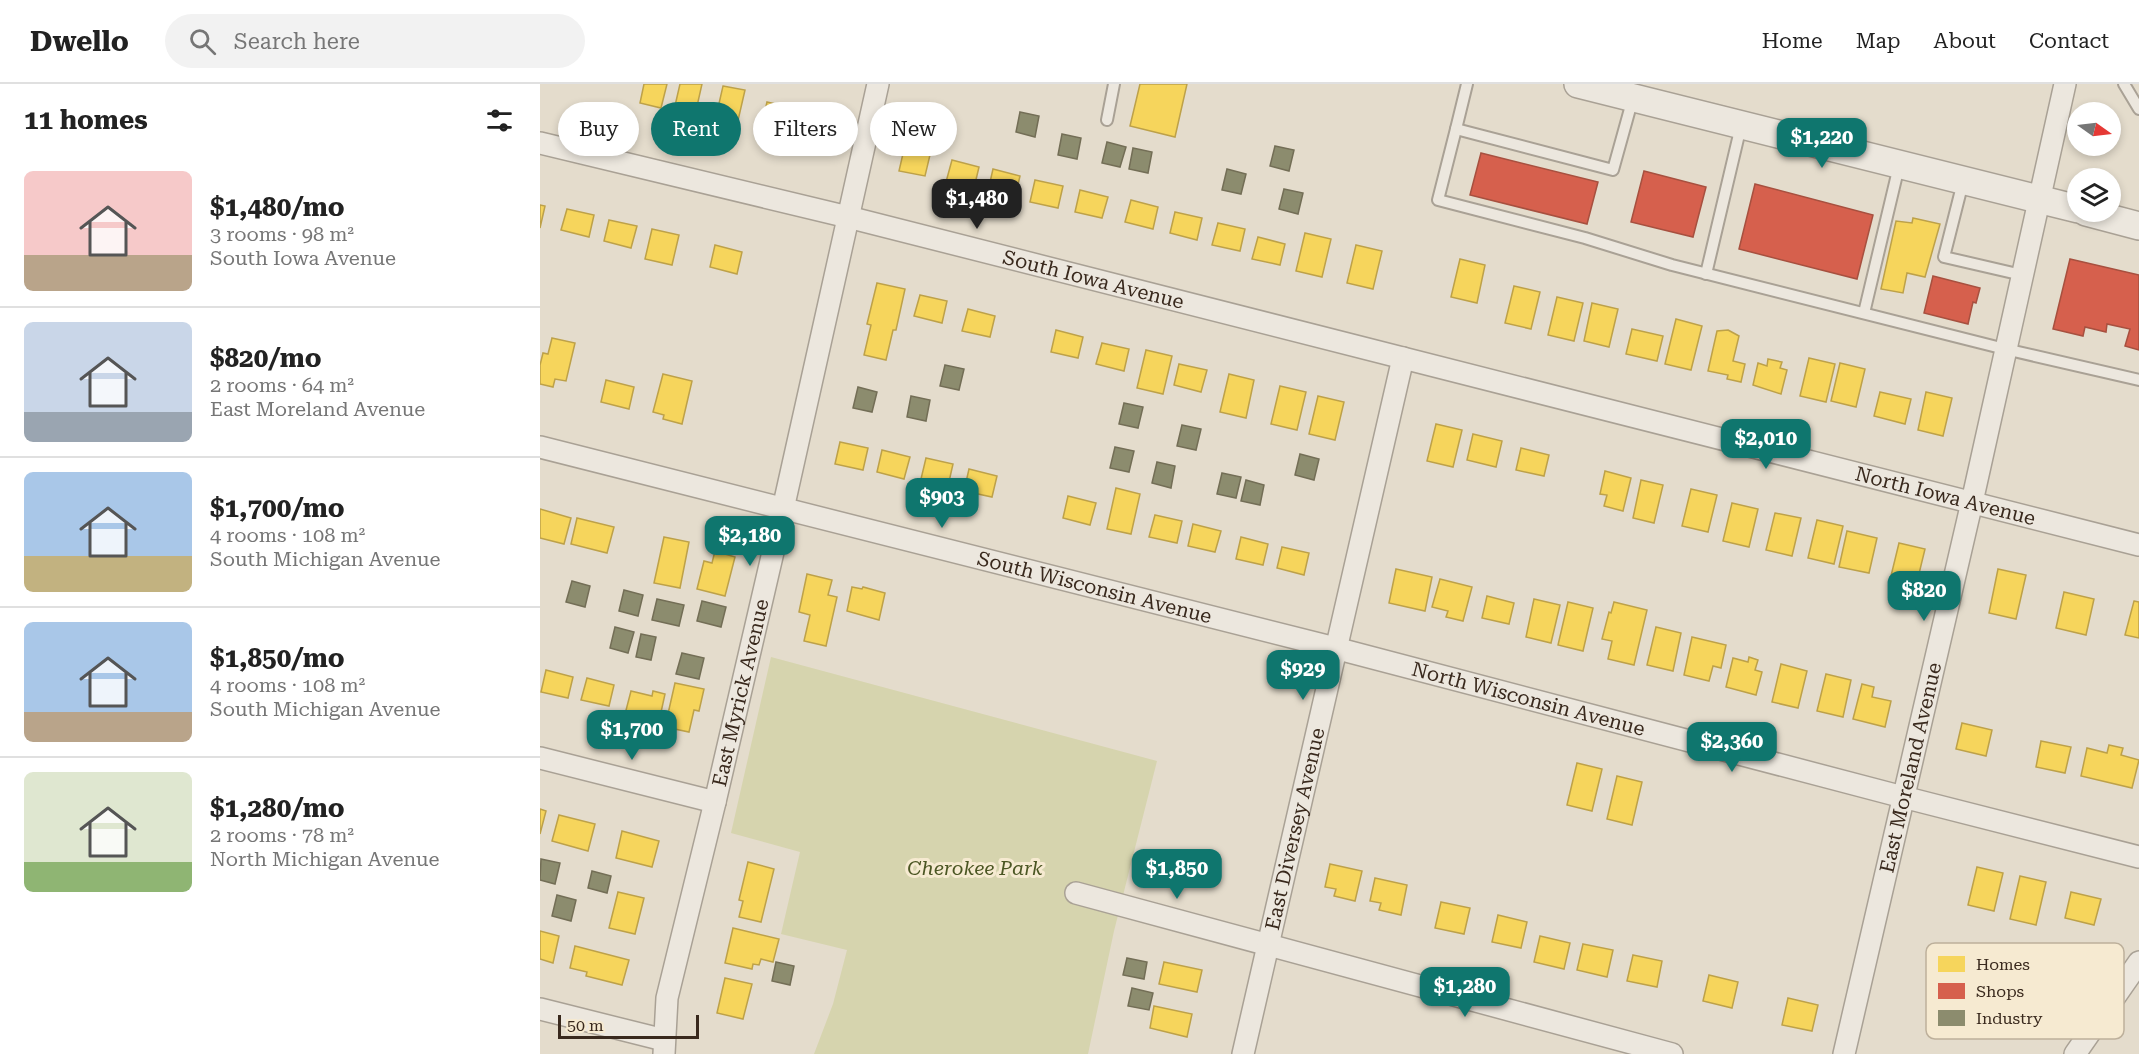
<!DOCTYPE html>
<meta charset="utf-8">
<style>
body{margin:0;font-family:"Roboto Serif",serif;background:#f2f2f2;color:#222;height:100vh;display:flex;flex-direction:column;font-size:22px;white-space:nowrap}
*{box-sizing:border-box;margin:0}
p{font-size:20px;color:#767676}
.icon{flex:none;width:33px;height:33px;fill:none;stroke:currentColor;stroke-width:2;stroke-linecap:round;stroke-linejoin:round}
.map{position:relative;flex:1;overflow:hidden}
.drawer{display:flex;flex-direction:column;background:#fff;width:540px}
.drawer>*{flex:none}
.guide{position:absolute;left:18px;top:18px;width:570px;height:54px;display:flex;gap:12px}
.needle{width:39px;rotate:104deg}
.fabs{position:absolute;left:1527px;top:18px;display:grid;gap:12px}
.fabs a{display:grid;place-items:center;width:54px;height:54px;border-radius:50%;background:#fff;box-shadow:0 3px 9px #0003;font-size:30px}
.scale{position:absolute;left:18px;bottom:15px;width:141px;box-sizing:border-box;padding-left:6px;border:3px solid #39291d;border-top:0;font-size:16px;line-height:21px;white-space:nowrap;color:#39291d;-webkit-text-stroke:4px #f6ead1;paint-order:stroke}
.price{position:absolute;translate:-50% -51px;padding:0 14px;border-radius:12px;background:#0f766e;color:#fff;font-size:20px;line-height:39px;filter:drop-shadow(0 2px 3px #0008)}
.price::after{content:'';position:absolute;left:50%;top:36px;width:18px;height:14px;margin-left:-9px;background:inherit;clip-path:polygon(0 0,100% 0,50% 100%)}
.price.on{background:#222;color:#fff}
ul{padding:0;list-style:none}
li{display:flex;align-items:center;gap:18px;height:150px;padding:0 24px}
li+li{border-top:2px solid #e0e0e0}
li span{display:grid;place-items:center;flex:none;width:168px;height:120px;border-radius:9px;color:#555}
li>.icon{margin-inline-start:auto}
span .icon{width:72px;height:72px;fill:#fffc;stroke-width:1}
li b{font-size:26px}
h2{display:flex;justify-content:space-between;align-items:center;height:72px;padding:0 24px;font-size:26px}
.tag{padding:0 21px;border-radius:27px;background:#fff;box-shadow:0 3px 9px #0003;font-size:21px;line-height:54px}
.tag.on{background:#0f766e;color:#fff}
header{display:flex;align-items:center;gap:36px;box-sizing:border-box;height:84px;padding:0 30px;background:#fff;border-bottom:2px solid #e0e0e0}
header strong{font-size:28px}
nav{display:flex;gap:33px;margin-inline-start:auto;font-size:21px}
.search{width:420px;height:54px;background:#f2f2f2;display:flex;align-items:center;gap:15px;box-sizing:border-box;padding:0 21px;border-radius:33px;color:#767676;font-size:22px}
main{display:flex;flex:1;min-height:0}
.map>svg:first-child{display:block}
</style>
<header>
<strong>Dwello</strong>
<div class="search"><svg class="icon" aria-label="search" viewBox="0 0 24 24"><circle cx="10" cy="10" r="6"/><path d="M15 15l6 6"/></svg>Search here</div>
<nav><a>Home</a><a>Map</a><a>About</a><a>Contact</a></nav>
</header>
<main>
<section class="drawer">
<h2>11 homes<svg class="icon" aria-label="filters" viewBox="0 0 24 24"><path d="M4 7h16M4 17h16"/><circle cx="9" cy="7" r="2"/><circle cx="15" cy="17" r="2"/></svg></h2>
<ul>
<li><span style="background:linear-gradient(#f6c9c9 70%,#b9a48a 0)"><svg class="icon" aria-label="home" viewBox="0 0 24 24"><path d="M3 11l9-7 9 7M6 9v11h12V9"/></svg></span><div><b>$1,480/mo</b><p>3 rooms · 98 m²</p><p>South Iowa Avenue</p></div></li>
<li><span style="background:linear-gradient(#c9d6e8 75%,#9aa5b1 0)"><svg class="icon" aria-label="home" viewBox="0 0 24 24"><path d="M3 11l9-7 9 7M6 9v11h12V9"/></svg></span><div><b>$820/mo</b><p>2 rooms · 64 m²</p><p>East Moreland Avenue</p></div></li>
<li><span style="background:linear-gradient(#a9c7e8 70%,#c2b280 0)"><svg class="icon" aria-label="home" viewBox="0 0 24 24"><path d="M3 11l9-7 9 7M6 9v11h12V9"/></svg></span><div><b>$1,700/mo</b><p>4 rooms · 108 m²</p><p>South Michigan Avenue</p></div></li>
<li><span style="background:linear-gradient(#a9c7e8 75%,#b9a48a 0)"><svg class="icon" aria-label="home" viewBox="0 0 24 24"><path d="M3 11l9-7 9 7M6 9v11h12V9"/></svg></span><div><b>$1,850/mo</b><p>4 rooms · 108 m²</p><p>South Michigan Avenue</p></div></li>
<li><span style="background:linear-gradient(#dfe7d0 75%,#8fb573 0)"><svg class="icon" aria-label="home" viewBox="0 0 24 24"><path d="M3 11l9-7 9 7M6 9v11h12V9"/></svg></span><div><b>$1,280/mo</b><p>2 rooms · 78 m²</p><p>North Michigan Avenue</p></div></li>
</ul>
</section>
<div class="map">
<svg width="1599" height="970" viewBox="0 0 1599 970">
<rect width="100%" height="100%" fill="#e4dccc"/>
<polygon fill="#d6d4ae" points="231,573 617,677 574,847 548,970 274,970 293,920 307,866 241,850 260,768 191,749"/>
<g fill="#f6d55c" stroke="#bda149" stroke-width="1.5">
<polygon points="104,0 127,0 121,24 100,19"/>
<polygon points="140,0 162,0 155,31 134,26"/>
<polygon points="600,0 647,0 635,53 590,42"/>
<polygon points="183,2 205,6 197,41 175,37"/>
<polygon points="227,18 249,23 241,58 219,53"/>
<polygon points="268,27 289,32 281,67 259,62"/>
<polygon points="368,48 394,54 385,92 359,87"/>
<polygon points="412,76 439,83 434,104 406,98"/>
<polygon points="453,85 480,92 475,113 448,107"/>
<polygon points="495,96 523,102 518,124 490,118"/>
<polygon points="540,106 568,113 562,134 535,128"/>
<polygon points="591,116 618,123 613,145 585,138"/>
<polygon points="0,121 5,122 0,144"/>
<polygon points="27,125 54,131 49,153 21,146"/>
<polygon points="635,128 662,134 657,156 630,149"/>
<polygon points="1373,134 1400,140 1385,193 1367,189 1363,209 1341,205 1356,137 1372,139"/>
<polygon points="69,136 97,142 91,164 64,157"/>
<polygon points="678,139 705,145 700,167 672,161"/>
<polygon points="112,145 139,151 132,181 105,175"/>
<polygon points="765,149 791,155 782,193 756,187"/>
<polygon points="718,153 745,160 740,181 712,175"/>
<polygon points="175,161 202,168 197,190 170,183"/>
<polygon points="816,161 842,167 833,205 807,199"/>
<polygon points="920,175 945,181 937,219 911,213"/>
<polygon points="337,199 365,205 356,246 353,246 346,276 324,271 331,241 327,240"/>
<polygon points="974,202 1000,208 991,245 965,239"/>
<polygon points="380,211 407,217 402,239 374,232"/>
<polygon points="1017,213 1043,219 1034,257 1008,251"/>
<polygon points="1052,219 1078,225 1069,263 1044,257"/>
<polygon points="428,225 455,232 450,253 422,247"/>
<polygon points="1136,235 1162,242 1151,286 1125,280"/>
<polygon points="1092,245 1123,252 1117,277 1086,270"/>
<polygon points="516,246 543,253 538,274 511,268"/>
<polygon points="1188,246 1199,252 1193,277 1205,280 1201,298 1187,295 1188,291 1168,287 1177,247"/>
<polygon points="12,254 35,259 26,297 15,295 13,303 0,300 0,281 3,269 8,270"/>
<polygon points="562,259 589,265 584,287 556,280"/>
<polygon points="606,266 632,272 623,310 597,304"/>
<polygon points="1269,274 1295,280 1286,318 1260,312"/>
<polygon points="1228,275 1242,278 1240,284 1247,286 1241,310 1213,301 1218,279 1227,282"/>
<polygon points="1300,279 1325,285 1316,323 1291,317"/>
<polygon points="639,280 667,286 661,308 634,301"/>
<polygon points="123,290 152,297 142,340 123,335 124,331 113,328"/>
<polygon points="689,290 714,296 706,334 680,328"/>
<polygon points="66,296 94,303 89,325 61,318"/>
<polygon points="740,302 766,308 757,346 731,340"/>
<polygon points="1340,308 1371,315 1365,340 1334,332"/>
<polygon points="1386,308 1412,314 1403,352 1378,346"/>
<polygon points="778,312 804,318 795,356 769,350"/>
<polygon points="896,340 922,346 913,383 887,377"/>
<polygon points="933,350 962,357 956,383 927,376"/>
<polygon points="300,358 328,364 323,386 295,380"/>
<polygon points="981,364 1009,371 1004,392 976,386"/>
<polygon points="342,366 370,373 364,395 337,388"/>
<polygon points="386,374 413,380 408,402 381,395"/>
<polygon points="429,385 457,392 452,413 424,407"/>
<polygon points="1065,387 1091,394 1083,427 1064,422 1067,411 1060,410"/>
<polygon points="1101,396 1123,401 1114,439 1093,434"/>
<polygon points="576,404 600,410 591,450 567,445"/>
<polygon points="1151,405 1177,411 1168,448 1142,442"/>
<polygon points="528,412 556,419 550,441 523,434"/>
<polygon points="1192,419 1218,425 1209,463 1183,457"/>
<polygon points="0,425 31,434 24,460 0,454"/>
<polygon points="1235,429 1261,434 1252,472 1226,466"/>
<polygon points="615,431 642,437 637,459 609,453"/>
<polygon points="37,434 74,443 67,469 31,460"/>
<polygon points="1277,436 1303,442 1294,480 1268,474"/>
<polygon points="653,440 681,447 675,468 648,462"/>
<polygon points="1307,447 1337,454 1329,489 1299,483"/>
<polygon points="124,453 149,458 140,504 114,499"/>
<polygon points="701,453 728,460 723,481 696,475"/>
<polygon points="1359,459 1385,465 1376,502 1350,496"/>
<polygon points="742,463 769,469 764,491 737,484"/>
<polygon points="175,467 195,473 185,512 157,505 164,477 172,479"/>
<polygon points="856,485 892,493 885,527 849,519"/>
<polygon points="1458,485 1486,491 1476,535 1449,529"/>
<polygon points="267,490 292,496 288,511 297,513 286,562 264,557 270,531 259,528"/>
<polygon points="900,495 932,503 923,537 906,533 908,527 892,523"/>
<polygon points="312,503 322,505 323,503 345,509 339,536 307,527"/>
<polygon points="1524,508 1554,515 1546,551 1516,544"/>
<polygon points="947,512 974,519 969,540 942,534"/>
<polygon points="994,515 1020,521 1011,559 986,553"/>
<polygon points="1594,517 1599,518 1599,554 1585,551"/>
<polygon points="1028,518 1053,524 1043,567 1018,561"/>
<polygon points="1074,518 1107,526 1094,581 1068,575 1072,557 1062,555 1069,528 1071,529"/>
<polygon points="1116,543 1141,549 1133,587 1107,581"/>
<polygon points="1152,553 1186,561 1181,584 1173,582 1169,597 1144,591"/>
<polygon points="1209,573 1218,576 1215,586 1222,588 1216,611 1186,603 1193,574 1208,578"/>
<polygon points="1241,580 1267,587 1258,624 1232,618"/>
<polygon points="6,586 33,593 28,614 1,608"/>
<polygon points="1286,590 1311,596 1303,633 1277,627"/>
<polygon points="47,594 74,601 69,622 41,616"/>
<polygon points="135,599 164,605 159,627 154,626 149,648 125,643"/>
<polygon points="1322,600 1334,603 1332,613 1351,617 1345,643 1313,635"/>
<polygon points="91,607 112,612 113,607 125,610 118,642 84,634"/>
<polygon points="1422,639 1452,646 1446,672 1416,665"/>
<polygon points="1501,657 1531,663 1525,689 1496,683"/>
<polygon points="1569,661 1583,664 1581,671 1599,676 1592,704 1541,692 1547,664 1567,669"/>
<polygon points="1037,679 1062,685 1052,727 1027,721"/>
<polygon points="1077,692 1102,698 1092,741 1067,735"/>
<polygon points="0,725 6,727 0,750"/>
<polygon points="19,731 55,740 48,767 12,757"/>
<polygon points="82,747 119,757 112,783 76,774"/>
<polygon points="208,778 234,785 221,838 199,833 203,817 199,816"/>
<polygon points="790,780 822,787 815,817 794,812 796,805 785,803"/>
<polygon points="1437,783 1463,789 1454,827 1428,821"/>
<polygon points="1480,792 1506,798 1496,841 1470,835"/>
<polygon points="835,794 867,801 861,831 839,826 841,819 830,817"/>
<polygon points="78,808 104,814 95,850 69,844"/>
<polygon points="1531,808 1561,815 1554,841 1525,834"/>
<polygon points="901,818 930,824 924,850 895,844"/>
<polygon points="958,831 987,838 981,864 952,858"/>
<polygon points="193,844 239,855 233,878 221,875 219,881 213,880 212,885 185,879"/>
<polygon points="0,847 19,852 13,879 0,875"/>
<polygon points="1000,852 1030,859 1024,885 994,878"/>
<polygon points="1043,860 1073,866 1067,893 1037,886"/>
<polygon points="35,862 89,876 82,901 46,892 47,888 30,884"/>
<polygon points="1093,871 1122,877 1117,903 1087,897"/>
<polygon points="624,878 662,886 657,908 619,900"/>
<polygon points="1169,891 1198,898 1192,924 1163,917"/>
<polygon points="185,894 212,900 203,935 177,929"/>
<polygon points="1248,914 1278,921 1272,947 1242,941"/>
<polygon points="614,922 652,930 647,953 610,944"/>
</g>
<g fill="#d6604d" stroke="#a7503f" stroke-width="1.5">
<polygon points="941,69 1058,98 1047,140 930,111"/>
<polygon points="1104,87 1166,103 1153,153 1091,138"/>
<polygon points="1215,100 1333,131 1317,195 1199,165"/>
<polygon points="1530,175 1599,191 1599,266 1585,262 1590,245 1567,240 1566,248 1545,243 1543,252 1513,245"/>
<polygon points="1393,192 1440,204 1436,219 1433,218 1428,240 1384,229"/>
</g>
<g fill="#8c8c6e" stroke="#736e56" stroke-width="1.5">
<polygon points="480,28 499,32 495,53 476,48"/>
<polygon points="522,50 541,54 537,75 518,71"/>
<polygon points="567,58 586,63 580,83 562,79"/>
<polygon points="735,62 754,66 749,87 730,82"/>
<polygon points="593,64 612,68 608,89 589,85"/>
<polygon points="687,85 706,90 701,110 682,106"/>
<polygon points="744,105 763,109 758,130 739,125"/>
<polygon points="405,281 424,285 419,306 400,302"/>
<polygon points="318,303 337,308 332,328 313,324"/>
<polygon points="371,312 390,316 386,337 367,333"/>
<polygon points="584,319 603,323 598,344 579,340"/>
<polygon points="642,341 661,345 656,366 637,362"/>
<polygon points="575,363 594,367 589,388 570,384"/>
<polygon points="760,370 779,375 774,396 755,391"/>
<polygon points="617,378 635,382 631,404 612,399"/>
<polygon points="682,389 701,393 696,414 677,410"/>
<polygon points="706,396 724,401 720,421 701,417"/>
<polygon points="32,497 50,502 45,523 26,518"/>
<polygon points="84,506 103,511 98,532 79,527"/>
<polygon points="117,515 144,521 139,542 112,536"/>
<polygon points="162,517 186,523 181,543 157,537"/>
<polygon points="75,543 94,548 88,569 70,564"/>
<polygon points="101,550 116,553 111,576 96,573"/>
<polygon points="142,569 164,574 159,595 136,590"/>
<polygon points="1,775 20,779 15,800 0,796"/>
<polygon points="52,787 71,792 67,809 48,804"/>
<polygon points="17,811 36,816 31,837 12,832"/>
<polygon points="587,874 607,878 604,895 583,891"/>
<polygon points="236,878 254,882 250,901 232,897"/>
<polygon points="592,904 613,909 609,926 588,922"/>
</g>
<g fill="none" stroke-linecap="round" stroke-linejoin="round">
<g stroke="#a9a195" stroke-width="14">
<g id="service">
<polyline points="927,0 916,45 1073,86 1093,14"/>
<polyline points="1584,0 1599,25"/>
<polyline points="567,36 574,0"/>
<polyline points="916,45 898,116 1045,154 1132,181 1465,265 1599,296"/>
<polyline points="1423,98 1404,173 1482,191"/>
<polyline points="1166,190 1201,42"/>
<polyline points="1324,229 1359,82"/>
</g>
</g>
<g stroke="#a9a195" stroke-width="24">
<g id="minor">
<path id="s1" d="M0 59 308 133 1599 461"/>
<path id="s2" d="M0 363 795 564 1363 713 1599 773"/>
<polyline points="0,674 175,718"/>
<polyline points="536,809 1132,970"/>
<polyline points="0,925 124,956"/>
<path id="s3" d="M124 970 127 914 175 718 243 425 338 0"/>
<path id="s4" d="M703 970 863 274"/>
<path id="s5" d="M1304 970 1432 418 1525 0"/>
<polyline points="1535,970 1599,878"/>
</g>
</g>
<g stroke="#a9a195" stroke-width="30">
<g id="tertiary">
<polyline points="1038,0 1538,125"/>
<polyline points="1546,128 1599,142"/>
</g>
</g>
<use href="#service" stroke="#ece7de" stroke-width="10"/>
<use href="#minor" stroke="#ece7de" stroke-width="21"/>
<use href="#tertiary" stroke="#ece7de" stroke-width="27"/>
</g>
<g text-anchor="middle" stroke-width="6" stroke-linejoin="round" paint-order="stroke">
<g font-size="20" fill="#39291d" stroke="#f6ead1">
<text dy="7" stroke="none"><textPath href="#s1" startOffset="570">South Iowa Avenue</textPath></text>
<text dy="7" stroke="none"><textPath href="#s1" startOffset="1449">North Iowa Avenue</textPath></text>
<text dy="7" stroke="none"><textPath href="#s2" startOffset="572">South Wisconsin Avenue</textPath></text>
<text dy="7" stroke="none"><textPath href="#s3" startOffset="370">East Myrick Avenue</textPath></text>
<text dy="7" stroke="none"><textPath href="#s2" startOffset="1020">North Wisconsin Avenue</textPath></text>
<text dy="7" stroke="none"><textPath href="#s5" startOffset="294">East Moreland Avenue</textPath></text>
<text dy="7" stroke="none"><textPath href="#s4" startOffset="231">East Diversey Avenue</textPath></text>
</g>
<g font-size="20" font-style="italic" fill="#4b5623" stroke="#f6ead1">
<text x="435" y="791">Cherokee Park</text>
</g>
</g>
<rect x="1386" y="859" width="198" height="96" rx="9" fill="#f6ead1" stroke="#bdb09b" stroke-width="1.5"/>
<rect x="1398" y="872" width="27" height="16" fill="#f6d55c"/>
<rect x="1398" y="899" width="27" height="16" fill="#d6604d"/>
<rect x="1398" y="926" width="27" height="16" fill="#8c8c6e"/>
<g font-size="16" fill="#39291d">
<text x="1436" y="886">Homes</text>
<text x="1436" y="913">Shops</text>
<text x="1436" y="940">Industry</text>
</g>
</svg>
<div class="fabs">
<a><svg class="needle" viewBox="-14 -14 28 28"><path d="M0-13l5 13h-10z" fill="#e53935"/><path d="M0 13l5-13h-10z" fill="#767676"/></svg></a>
<a><svg class="icon" aria-label="layers" viewBox="0 0 24 24"><path d="M12 4l9 5-9 5-9-5zM3 14l9 5 9-5"/></svg></a>
</div>
<div class="scale">50 m</div>
<b class="price" style="left:1282px;top:85px">$1,220</b>
<b class="price on" style="left:437px;top:146px">$1,480</b>
<b class="price" style="left:1226px;top:386px">$2,010</b>
<b class="price" style="left:402px;top:445px">$903</b>
<b class="price" style="left:210px;top:483px">$2,180</b>
<b class="price" style="left:1384px;top:538px">$820</b>
<b class="price" style="left:763px;top:617px">$929</b>
<b class="price" style="left:92px;top:677px">$1,700</b>
<b class="price" style="left:1192px;top:689px">$2,360</b>
<b class="price" style="left:637px;top:816px">$1,850</b>
<b class="price" style="left:925px;top:934px">$1,280</b>
<div class="guide">
<a class="tag">Buy</a>
<a class="tag on">Rent</a>
<a class="tag">Filters</a>
<a class="tag">New</a>
</div>
</div>
</main>
